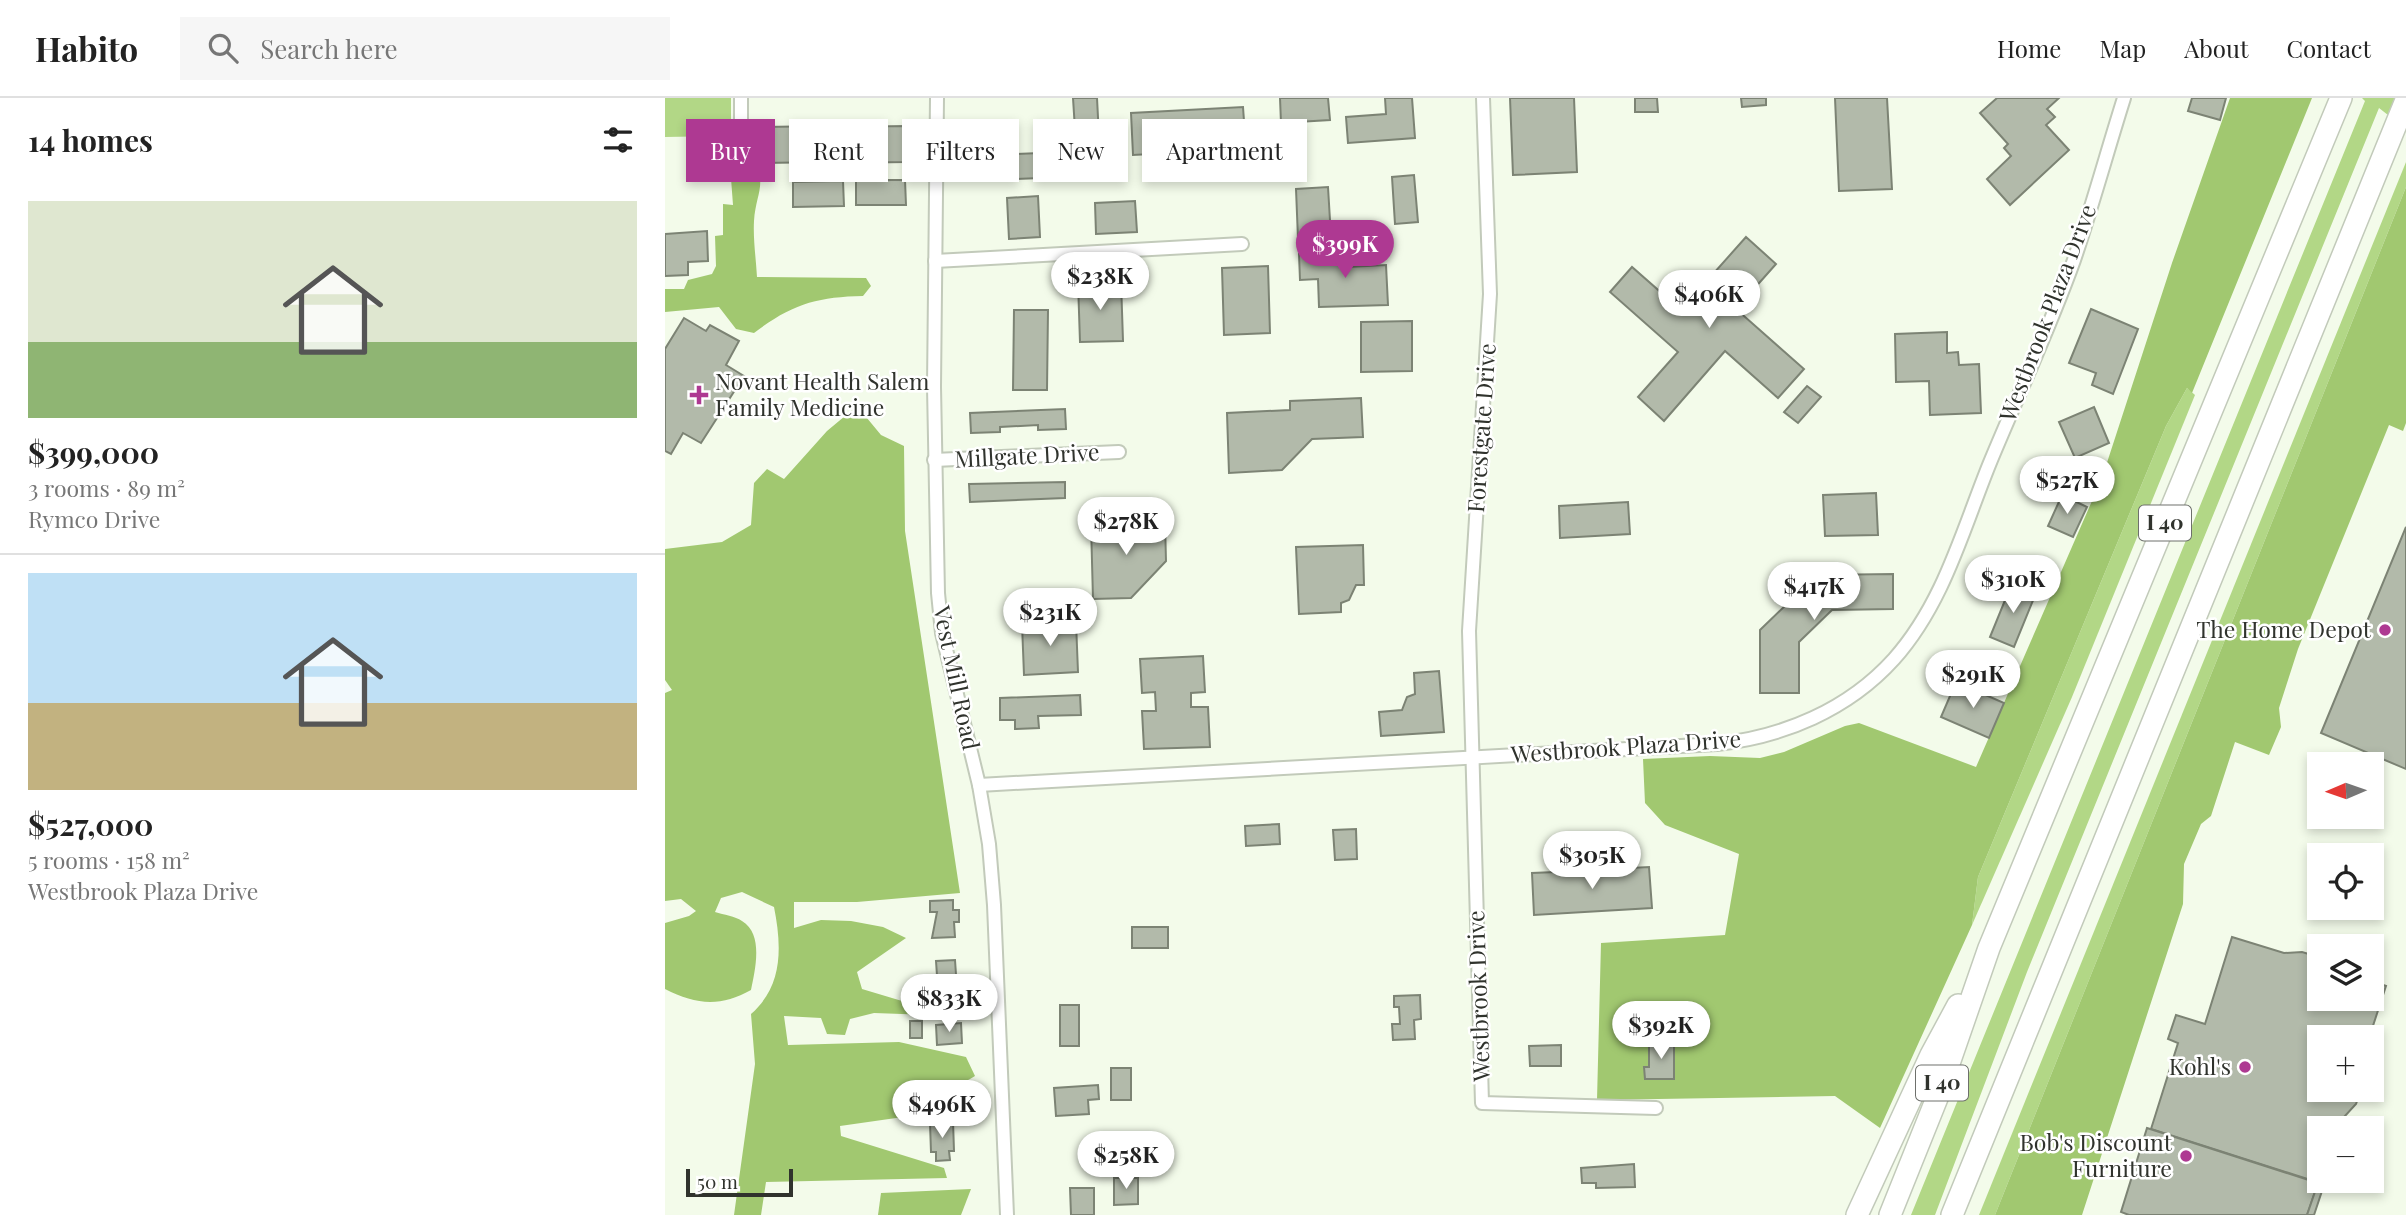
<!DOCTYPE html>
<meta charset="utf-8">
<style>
body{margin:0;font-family:"Playfair Display",serif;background:#f6f6f6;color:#222;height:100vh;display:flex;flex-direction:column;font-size:26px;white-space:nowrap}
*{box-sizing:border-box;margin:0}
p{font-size:23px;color:#767676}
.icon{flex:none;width:38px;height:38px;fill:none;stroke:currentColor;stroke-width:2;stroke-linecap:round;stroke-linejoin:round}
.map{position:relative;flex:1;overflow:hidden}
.sheet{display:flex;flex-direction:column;background:#fff;width:665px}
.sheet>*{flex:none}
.hud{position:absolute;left:21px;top:21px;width:665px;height:63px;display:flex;gap:14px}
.needle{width:46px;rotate:268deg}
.buttons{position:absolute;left:1642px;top:654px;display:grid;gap:14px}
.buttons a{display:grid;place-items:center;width:77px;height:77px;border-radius:0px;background:#fff;box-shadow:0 4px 10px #0003;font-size:35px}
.scale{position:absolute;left:21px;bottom:18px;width:107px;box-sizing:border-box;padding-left:7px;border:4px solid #30332d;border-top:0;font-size:19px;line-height:24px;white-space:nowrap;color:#30332d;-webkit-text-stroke:5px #fff;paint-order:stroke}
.price{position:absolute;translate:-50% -60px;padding:0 16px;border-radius:24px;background:#fff;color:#222;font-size:23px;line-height:46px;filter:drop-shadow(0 2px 4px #0008)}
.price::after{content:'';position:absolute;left:50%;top:42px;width:21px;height:16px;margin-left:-10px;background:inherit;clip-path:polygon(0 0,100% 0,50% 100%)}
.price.selected{background:#ae3992;color:#fff}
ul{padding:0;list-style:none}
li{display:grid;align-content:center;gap:14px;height:371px;padding:0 28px}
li+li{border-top:2px solid #e0e0e0}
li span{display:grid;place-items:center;height:217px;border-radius:0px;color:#555}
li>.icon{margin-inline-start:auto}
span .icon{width:126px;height:126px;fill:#fffc;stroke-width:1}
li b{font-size:30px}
h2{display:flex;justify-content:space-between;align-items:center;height:84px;padding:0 28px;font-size:30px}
.chip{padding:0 24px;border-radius:0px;background:#fff;box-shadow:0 4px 10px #0003;font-size:24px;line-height:63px}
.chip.selected{background:#ae3992;color:#fff}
header{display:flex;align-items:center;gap:42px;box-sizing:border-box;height:98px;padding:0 35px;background:#fff;border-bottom:2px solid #e0e0e0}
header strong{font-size:33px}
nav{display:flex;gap:38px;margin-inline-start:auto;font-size:24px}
.search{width:490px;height:63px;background:#f6f6f6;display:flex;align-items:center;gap:18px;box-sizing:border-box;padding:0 24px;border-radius:0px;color:#767676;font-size:26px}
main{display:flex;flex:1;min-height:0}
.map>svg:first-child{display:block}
</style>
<header>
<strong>Habito</strong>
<div class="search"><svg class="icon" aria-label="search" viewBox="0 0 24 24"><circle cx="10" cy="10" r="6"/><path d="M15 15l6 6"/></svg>Search here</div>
<nav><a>Home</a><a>Map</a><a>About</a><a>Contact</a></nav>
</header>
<main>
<section class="sheet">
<h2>14 homes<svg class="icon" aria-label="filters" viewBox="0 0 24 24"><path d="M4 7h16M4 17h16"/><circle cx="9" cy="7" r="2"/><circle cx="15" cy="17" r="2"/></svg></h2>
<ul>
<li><span style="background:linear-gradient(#dfe7d0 65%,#8fb573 0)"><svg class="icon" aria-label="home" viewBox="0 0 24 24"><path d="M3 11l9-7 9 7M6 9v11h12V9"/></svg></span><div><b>$399,000</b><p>3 rooms · 89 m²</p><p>Rymco Drive</p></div></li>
<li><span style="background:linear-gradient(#bfe0f5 60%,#c2b280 0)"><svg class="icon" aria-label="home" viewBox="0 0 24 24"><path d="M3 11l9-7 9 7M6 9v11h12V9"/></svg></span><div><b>$527,000</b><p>5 rooms · 158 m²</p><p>Westbrook Plaza Drive</p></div></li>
</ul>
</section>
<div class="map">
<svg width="1741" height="1117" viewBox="0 0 1741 1117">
<rect width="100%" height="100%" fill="#f3fbea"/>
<g fill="#b2d786">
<polygon points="0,0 66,0 66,31 57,38 0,39"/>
<polygon points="1697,0 1741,0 1741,31 1714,10 1362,874 1270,1117 1246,1117 1700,3"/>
<polygon points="1741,64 1741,89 1330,1117 1314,1117"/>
<polygon points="1522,290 1530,297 1407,599 1307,827 1313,779 1501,328"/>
</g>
<g fill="#a1c870">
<polygon points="1565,0 1647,0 1527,295 1522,290 1501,328 1313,779 1307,827 1215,1030 1170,998 932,1002 936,845 1060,837 1074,756 1000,727 980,705 978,661 1045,658 1095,660 1119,654 1180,628 1194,625 1311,669 1437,380 1507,165"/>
<path d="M83 56C105 84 91 93 89 123 88 141 91 161 92 179L201 180 206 188 198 198C152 199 127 206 89 235L71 231 54 209 0 214V191H19L23 182 47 176 51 168 50 138 58 137V106L68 107 65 67Z"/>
<polygon points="1741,89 1741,325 1738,333 1724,327 1633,551 1614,610 1616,629 1604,657 1570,644 1546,718 1536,726 1519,766 1518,806 1417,1117 1330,1117"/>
<path d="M192 308 216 337 239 348 240 433 295 795 192 804H129V830L156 822 186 823 218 829 241 840 192 874 197 891 247 906 294 908 293 918 209 915 185 921 180 937 162 936 156 920 119 918 123 947 234 944 301 959 310 978C289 992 269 990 245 989L249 1008 238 1019 175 1028 176 1038 279 1070 282 1080 101 1084 96 1117H69L90 966 86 916C118 888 117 849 109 809L77 794 56 800 50 814C59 817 70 818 77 823 99 836 90 872 86 892 56 909 31 907 0 891V825L24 818 31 813 16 801 0 803V595L7 592 0 582V451L57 444 86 427 89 385 102 371 119 381 162 333Z"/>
<polygon points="306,1091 296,1117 213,1117 216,1095"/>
</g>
<g fill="#b2baaa" stroke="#7c8374" stroke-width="2">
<polygon points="408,0 432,0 436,78 413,79"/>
<polygon points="615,0 663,0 665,22 616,25"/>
<polygon points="720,0 747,0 750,40 683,45 681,19 721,16"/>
<polygon points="845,0 909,0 912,74 848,77"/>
<polygon points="970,0 992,0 993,14 970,14"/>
<polygon points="1076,0 1101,0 1101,7 1077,9"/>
<polygon points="1170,0 1222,0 1227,91 1174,93"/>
<polygon points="1332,0 1394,0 1382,11 1390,19 1381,27 1404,52 1345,107 1322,81 1346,58 1339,50 1343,46 1315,15"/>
<polygon points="1527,0 1561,0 1555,22 1523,13"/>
<polygon points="578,9 581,51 468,57 466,15"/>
<polygon points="162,28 163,64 97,65 96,29"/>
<polygon points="241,28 241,64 175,65 174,29"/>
<polygon points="399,54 400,79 305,83 304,58"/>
<polygon points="749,77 753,124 730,126 727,79"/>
<polygon points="191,82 240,82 241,107 191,107"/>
<polygon points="178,83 179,108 128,109 128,84"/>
<polygon points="663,89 666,139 633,141 631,91"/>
<polygon points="373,98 375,139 344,141 342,100"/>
<polygon points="470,103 472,134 431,136 430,105"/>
<polygon points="42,133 43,163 23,164 23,177 0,178 0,136"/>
<polygon points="1081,139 1111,166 1071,211 1139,271 1113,300 1060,253 999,323 973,299 1013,254 945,194 967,169 1016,212"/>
<polygon points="683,154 684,169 721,167 723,207 654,209 653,181 635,182 634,156"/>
<polygon points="603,168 605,235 559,237 557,170"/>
<polygon points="456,183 458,243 415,244 413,184"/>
<polygon points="1426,211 1473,231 1448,296 1427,287 1431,275 1404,265"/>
<polygon points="349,212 383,212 382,292 348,292"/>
<polygon points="19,220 41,233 45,227 74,243 61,267 79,278 36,345 18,335 6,356 0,353 0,251"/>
<polygon points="747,223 747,273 696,274 696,224"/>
<polygon points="1282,234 1282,255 1293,254 1294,267 1314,266 1316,315 1265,317 1264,283 1231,284 1230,236"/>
<polygon points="1142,288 1156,299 1133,325 1119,314"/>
<polygon points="696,300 698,339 647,341 617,372 564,375 562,315 625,312 625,303"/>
<polygon points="1429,309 1444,345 1410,360 1394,324"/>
<polygon points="400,311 401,331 373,332 373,327 335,329 335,334 306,335 305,315"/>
<polygon points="400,384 400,400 305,404 304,386"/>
<polygon points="1211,395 1213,437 1160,438 1158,397"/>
<polygon points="1397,397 1422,409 1408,439 1383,428"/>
<polygon points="963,404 965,436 895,440 894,408"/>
<polygon points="500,424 501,463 466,500 428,501 426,426"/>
<polygon points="1741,429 1741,671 1656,635"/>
<polygon points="698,447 699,487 691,487 684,502 676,505 676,514 634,516 631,449"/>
<polygon points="1228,476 1228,511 1167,512 1134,544 1134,595 1095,595 1095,532 1152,477"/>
<polygon points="1347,485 1371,495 1349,549 1325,539"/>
<polygon points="411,524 413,574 359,577 357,526"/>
<polygon points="538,558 540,594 526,595 526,609 543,609 545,649 479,651 477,613 491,613 490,594 477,595 475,561"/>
<polygon points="774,573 779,634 716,638 714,614 737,612 742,599 750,596 749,575"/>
<polygon points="1291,584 1339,605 1324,640 1276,619"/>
<polygon points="415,597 416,617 373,618 374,630 350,631 350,622 335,622 335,600"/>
<polygon points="614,726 615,746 581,748 580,728"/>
<polygon points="691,731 692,761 670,762 668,732"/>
<polygon points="926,767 927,772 984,769 987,810 869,817 867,775 916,773 916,768"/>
<polygon points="288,802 288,812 294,812 294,824 289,824 290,839 267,840 272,814 265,814 265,803"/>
<rect x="467" y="829" width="36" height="21"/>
<polygon points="1567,839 1619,855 1637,854 1654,859 1654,901 1706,901 1706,883 1721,888 1704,940 1654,940 1654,992 1696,992 1691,1006 1679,1019 1675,1031 1654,1031 1654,1083 1659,1083 1658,1086 1486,1031 1513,945 1503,941 1511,917 1540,926"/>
<polygon points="290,862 292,891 273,892 271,863"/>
<polygon points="755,897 756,921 749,922 750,941 728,942 727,926 735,926 734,909 729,909 729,898"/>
<rect x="395" y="907" width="19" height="41"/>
<rect x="245" y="923" width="12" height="17"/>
<polygon points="296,925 297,945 272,947 271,927"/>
<polygon points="984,944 1009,944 1009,981 980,981 979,969 984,969"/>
<polygon points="896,947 896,968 865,968 864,948"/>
<rect x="446" y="970" width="20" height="32"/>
<polygon points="433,987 434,1001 423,1002 424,1016 391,1018 389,990"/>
<polygon points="288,1023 289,1053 284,1053 285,1062 271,1063 271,1054 266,1054 265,1025"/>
<polygon points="1482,1030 1653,1085 1642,1117 1464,1117 1456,1114"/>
<polygon points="969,1066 970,1089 931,1090 931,1085 917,1085 916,1070"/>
<polygon points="449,1080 473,1080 473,1106 449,1107"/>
<polygon points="1653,1085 1659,1087 1649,1117 1642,1117"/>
<polygon points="405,1090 429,1090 429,1117 406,1117"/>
</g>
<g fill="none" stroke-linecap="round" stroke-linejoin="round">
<g stroke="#c2caba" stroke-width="16">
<g id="street">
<polyline points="272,0 269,289 273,495 277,535 314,687 324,746 329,807 342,1117"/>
<polyline points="818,0 825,196 804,533 817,1005 991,1010"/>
<polyline points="76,27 76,0"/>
<polyline points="270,163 577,146"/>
<polyline points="269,362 454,354"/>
<path d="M314 687 1052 646C1118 639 1183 612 1229 561 1278 506 1297 434 1324 367 1352 299 1384 232 1409 162 1427 109 1442 54 1459 0"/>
</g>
</g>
<g stroke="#c2caba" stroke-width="24">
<g id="highway">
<polyline points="1192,1117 1266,957 1293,907"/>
<polyline points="1225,1117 1272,1000 1324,850 1676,0"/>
<polyline points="1287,1117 1741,2"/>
</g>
</g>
<use href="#street" stroke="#fff" stroke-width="12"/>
<use href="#highway" stroke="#fff" stroke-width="21"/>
</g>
<g fill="#ae3992" stroke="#fff" stroke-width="2.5">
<path d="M30.5 286.5h7v7h7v7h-7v7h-7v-7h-7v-7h7z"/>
<circle cx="1720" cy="532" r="7"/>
<circle cx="1580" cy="969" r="7"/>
<circle cx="1521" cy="1058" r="7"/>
</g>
<g text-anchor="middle" stroke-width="5" stroke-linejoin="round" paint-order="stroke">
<g fill="#fff" stroke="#6e706c" stroke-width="2">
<rect x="1474" y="407.5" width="52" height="35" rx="5"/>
<rect x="1251" y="967.5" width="52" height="35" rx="5"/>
</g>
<g font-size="21" font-weight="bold" fill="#30332d">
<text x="1500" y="432">I 40</text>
<text x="1277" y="992">I 40</text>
</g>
<g font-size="23" fill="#30332d" stroke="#fff">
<text transform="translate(1383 215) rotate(-69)" y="8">Westbrook Plaza Drive</text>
<text transform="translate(817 330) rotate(-86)" y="8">Forestgate Drive</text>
<text transform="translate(362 358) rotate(-3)" y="8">Millgate Drive</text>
<text transform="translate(291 580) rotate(78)" y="8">Vest Mill Road</text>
<text transform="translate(961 649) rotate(-4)" y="8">Westbrook Plaza Drive</text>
<text transform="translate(814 898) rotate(-92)" y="8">Westbrook Drive</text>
</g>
<g font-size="23" fill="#30332d" stroke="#fff" text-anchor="end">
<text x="50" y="292" text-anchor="start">Novant Health Salem<tspan x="50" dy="26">Family Medicine</tspan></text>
<text x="1706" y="540">The Home Depot</text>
<text x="1566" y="977">Kohl's</text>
<text x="1507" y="1053">Bob's Discount<tspan x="1507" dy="26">Furniture</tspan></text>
</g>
</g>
</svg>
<div class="buttons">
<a><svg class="needle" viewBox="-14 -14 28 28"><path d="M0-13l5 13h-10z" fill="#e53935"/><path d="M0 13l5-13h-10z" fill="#767676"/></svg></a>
<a><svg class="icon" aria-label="locate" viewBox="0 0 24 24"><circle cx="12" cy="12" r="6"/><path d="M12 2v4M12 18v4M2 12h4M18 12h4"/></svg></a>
<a><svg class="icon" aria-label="layers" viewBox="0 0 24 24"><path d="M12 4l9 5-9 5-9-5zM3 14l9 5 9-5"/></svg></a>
<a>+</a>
<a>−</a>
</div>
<div class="scale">50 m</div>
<b class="price selected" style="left:680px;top:182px">$399K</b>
<b class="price" style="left:435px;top:214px">$238K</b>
<b class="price" style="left:1044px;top:232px">$406K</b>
<b class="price" style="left:1402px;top:418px">$527K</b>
<b class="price" style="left:461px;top:459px">$278K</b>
<b class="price" style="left:1348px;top:517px">$310K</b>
<b class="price" style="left:1149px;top:524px">$417K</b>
<b class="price" style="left:385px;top:550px">$231K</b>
<b class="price" style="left:1308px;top:612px">$291K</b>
<b class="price" style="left:927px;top:793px">$305K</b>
<b class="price" style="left:284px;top:936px">$833K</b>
<b class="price" style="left:996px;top:963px">$392K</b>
<b class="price" style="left:277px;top:1042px">$496K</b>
<b class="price" style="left:461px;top:1093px">$258K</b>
<div class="hud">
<a class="chip selected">Buy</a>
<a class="chip">Rent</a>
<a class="chip">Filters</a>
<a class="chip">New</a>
<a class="chip">Apartment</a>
</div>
</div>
</main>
